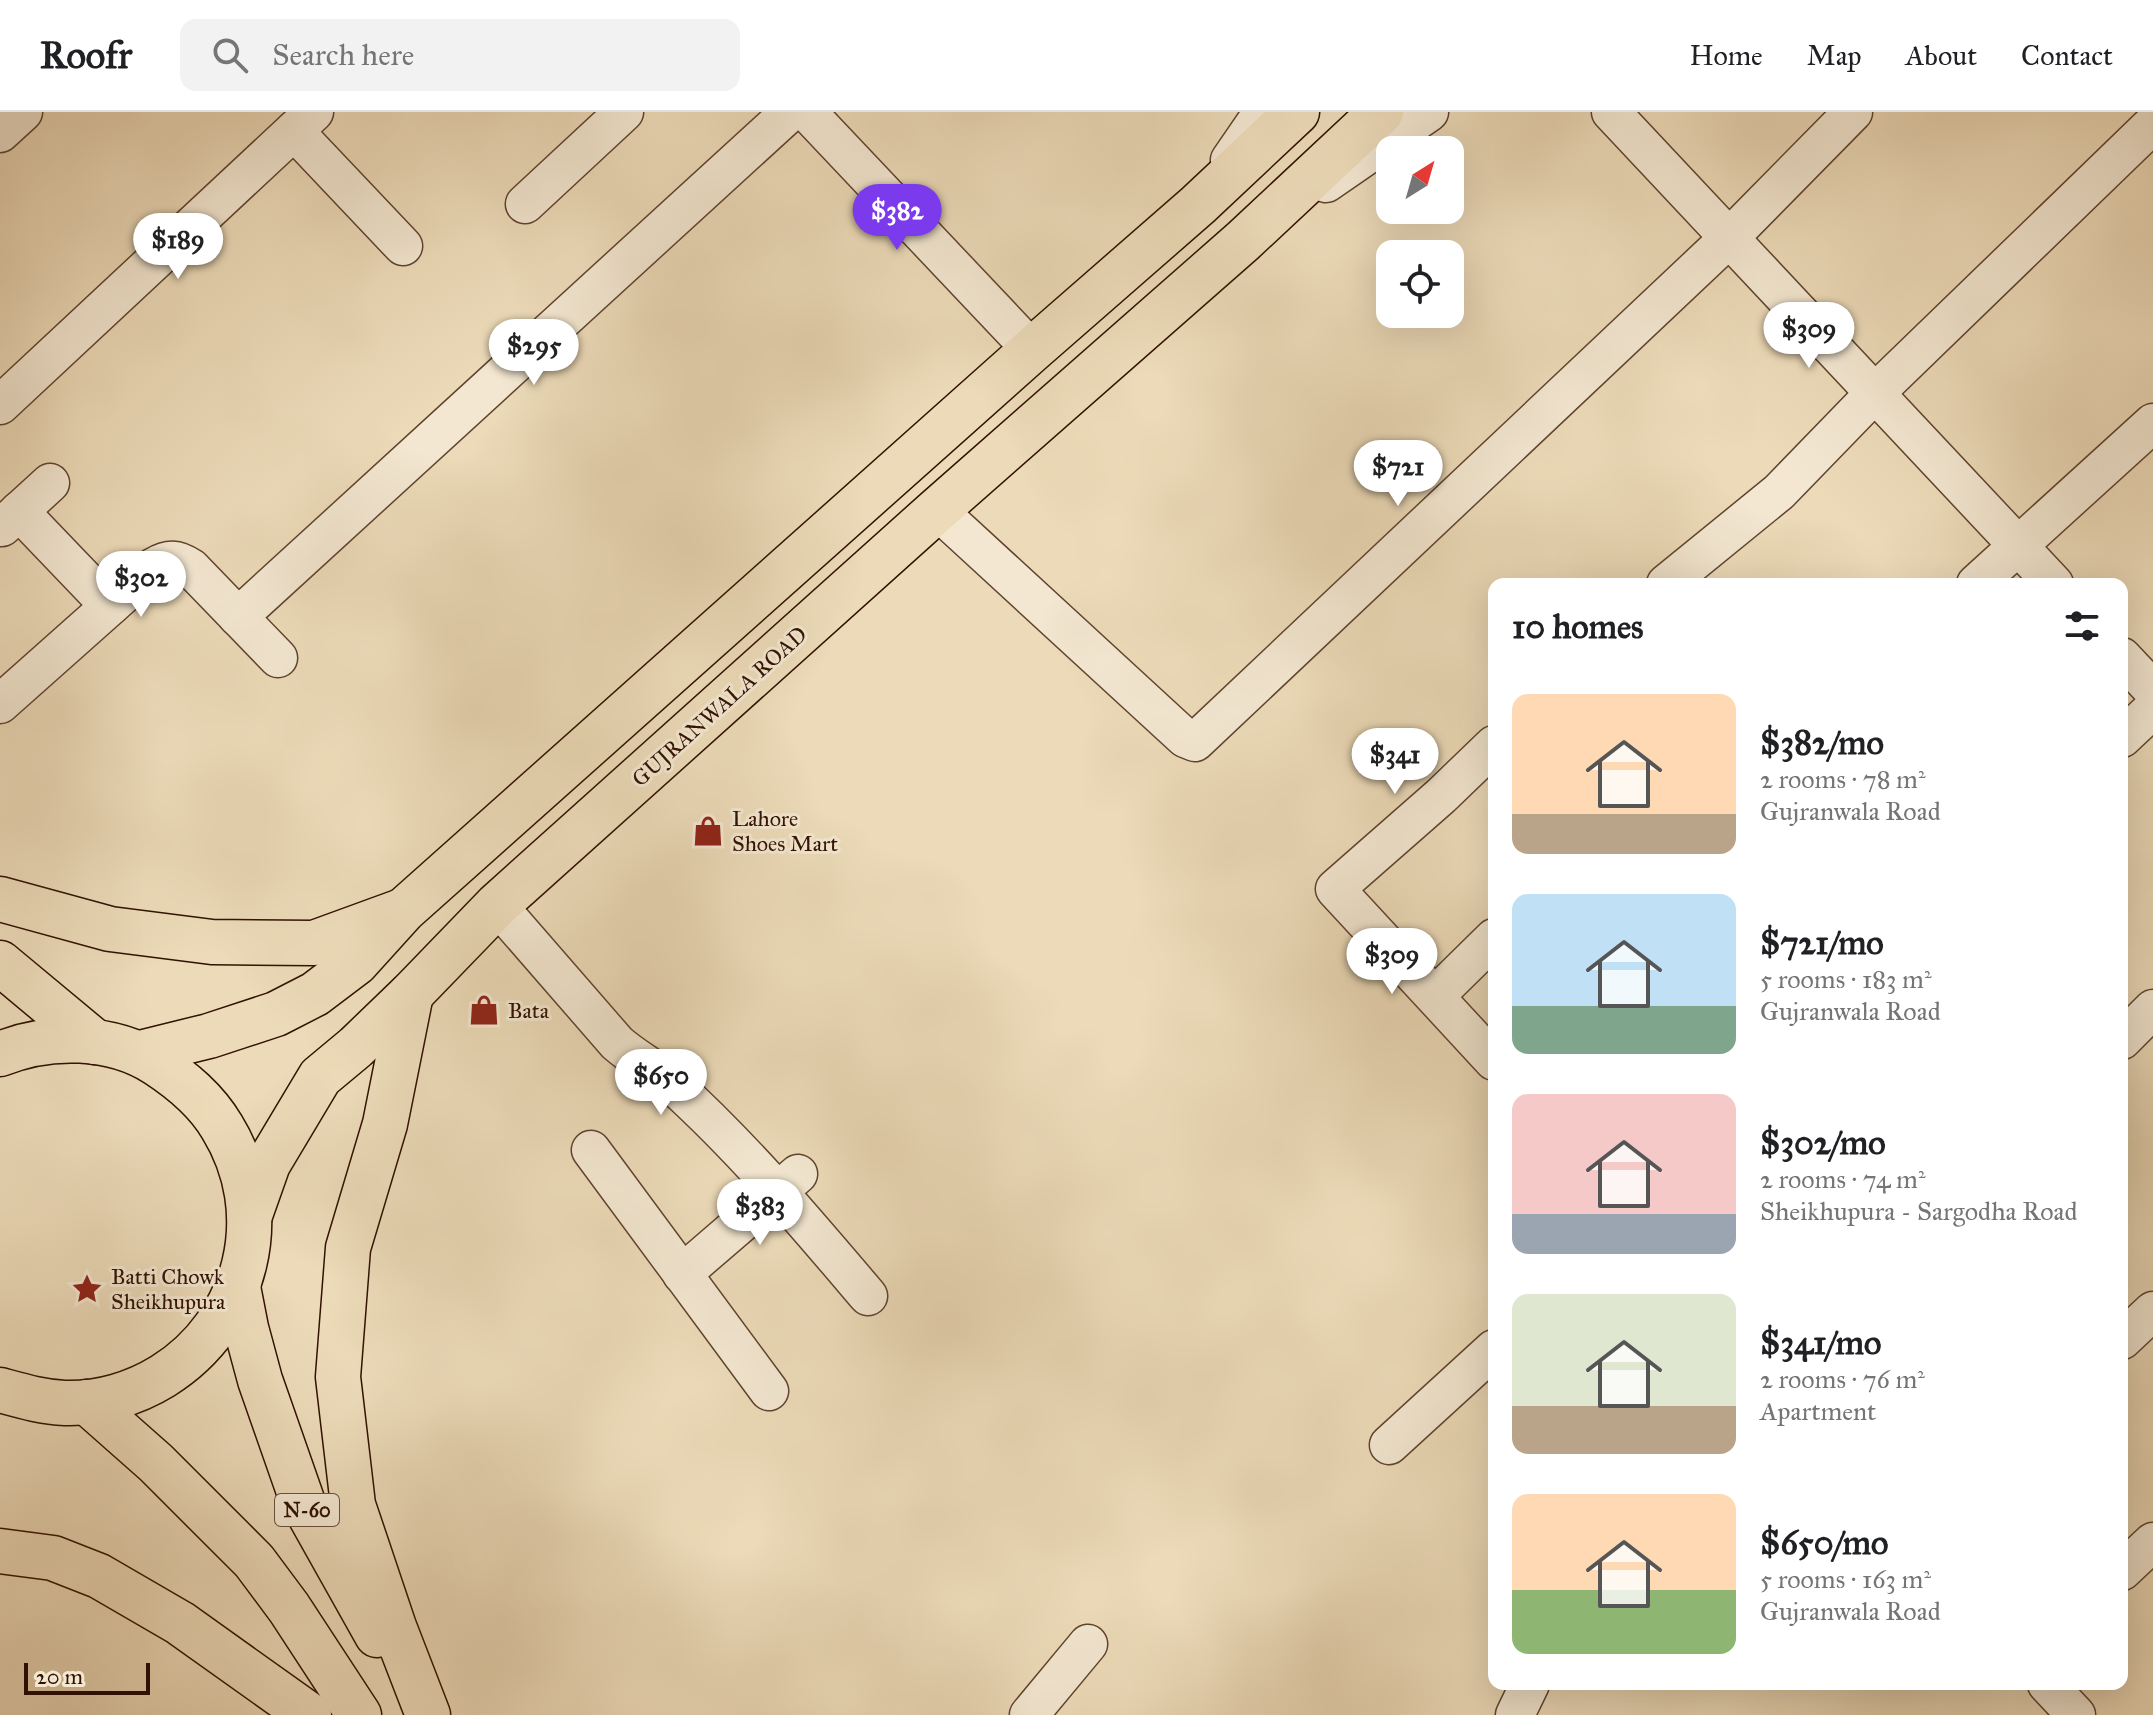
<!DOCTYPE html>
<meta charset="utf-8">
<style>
body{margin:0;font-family:"IM FELL Great Primer",serif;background:#f2f2f2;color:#202124;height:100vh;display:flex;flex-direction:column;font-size:30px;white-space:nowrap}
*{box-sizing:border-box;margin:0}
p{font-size:26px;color:#757577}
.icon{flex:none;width:44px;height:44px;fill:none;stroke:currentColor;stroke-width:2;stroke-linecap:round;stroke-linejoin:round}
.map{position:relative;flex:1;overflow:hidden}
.sheet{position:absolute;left:1488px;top:466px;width:640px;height:1112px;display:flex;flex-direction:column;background:#fff;border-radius:16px;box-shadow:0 8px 32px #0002}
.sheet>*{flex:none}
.needle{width:52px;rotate:37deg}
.buttons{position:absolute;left:1376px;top:24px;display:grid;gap:16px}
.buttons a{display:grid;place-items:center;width:88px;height:88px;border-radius:16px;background:#fff;box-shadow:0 8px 32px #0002;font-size:40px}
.scale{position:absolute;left:24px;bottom:20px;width:126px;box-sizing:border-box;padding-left:8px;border:4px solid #311101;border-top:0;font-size:22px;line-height:28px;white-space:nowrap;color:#311101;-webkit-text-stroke:6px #f3e7d1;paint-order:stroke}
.price{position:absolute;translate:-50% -68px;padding:0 18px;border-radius:28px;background:#fff;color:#222;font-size:26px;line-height:52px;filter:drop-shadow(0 2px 4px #0008)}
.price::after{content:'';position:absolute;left:50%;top:48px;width:24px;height:18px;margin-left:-12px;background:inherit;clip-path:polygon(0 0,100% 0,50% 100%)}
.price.current{background:#7c3aed;color:#fff}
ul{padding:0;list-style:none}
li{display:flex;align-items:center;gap:24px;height:200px;padding:0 24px}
li span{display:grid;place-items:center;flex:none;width:224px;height:160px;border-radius:16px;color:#555}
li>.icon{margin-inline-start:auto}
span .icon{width:96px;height:96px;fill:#fffc;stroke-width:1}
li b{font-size:34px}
h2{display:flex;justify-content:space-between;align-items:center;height:96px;padding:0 24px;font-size:34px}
header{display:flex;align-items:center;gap:48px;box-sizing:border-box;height:112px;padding:0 40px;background:#fff;border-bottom:2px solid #e0e0e0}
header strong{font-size:38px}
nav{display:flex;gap:44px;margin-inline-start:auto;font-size:28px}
.search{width:560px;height:72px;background:#f2f2f2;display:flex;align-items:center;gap:20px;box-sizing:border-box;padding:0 28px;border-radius:16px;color:#757577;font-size:30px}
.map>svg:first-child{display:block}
</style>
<header>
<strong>Roofr</strong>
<div class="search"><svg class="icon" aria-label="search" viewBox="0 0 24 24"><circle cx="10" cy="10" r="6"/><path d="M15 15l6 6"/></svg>Search here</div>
<nav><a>Home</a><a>Map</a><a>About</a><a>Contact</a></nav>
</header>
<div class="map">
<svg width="2153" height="1603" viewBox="0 0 2153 1603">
<rect width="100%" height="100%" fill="#ecdab8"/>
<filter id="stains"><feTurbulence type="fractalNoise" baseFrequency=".0025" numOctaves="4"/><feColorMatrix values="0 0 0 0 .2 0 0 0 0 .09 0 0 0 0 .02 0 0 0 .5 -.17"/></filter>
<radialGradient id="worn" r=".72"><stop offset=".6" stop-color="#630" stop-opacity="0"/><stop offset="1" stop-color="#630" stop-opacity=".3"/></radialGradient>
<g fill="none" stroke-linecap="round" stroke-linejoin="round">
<g stroke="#60432f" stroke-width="41">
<g id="minor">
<polyline points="807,0 1032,238"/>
<polyline points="1611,0 2054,472"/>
<polyline points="294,19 403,134"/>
<polyline points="0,21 23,0"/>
<polyline points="1230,48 1263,0"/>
<polyline points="1326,71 1429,0"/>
<polyline points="525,92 624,0"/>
<polyline points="0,293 314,0"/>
<polyline points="937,398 1185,626 1195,630 1729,126 1853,0"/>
<polyline points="19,399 110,494"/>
<polyline points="2,415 50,371"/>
<polyline points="1666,472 1779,380 1874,282 2153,12"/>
<polyline points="1976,472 2153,311"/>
<polyline points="238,505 790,0"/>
<polyline points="2122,545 2153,578"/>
<path d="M0 592 154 455C169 446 177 447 191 456L278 546"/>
<polyline points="2122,626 2153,597"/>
<polyline points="1494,633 1441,684 1335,777 1494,949"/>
<path d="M497 793 617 931C634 946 654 956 671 971 743 1036 805 1110 868 1184"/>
<polyline points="1435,884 1494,826"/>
<polyline points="2122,928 2153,897"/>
<polyline points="591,1038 769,1279"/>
<polyline points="682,1162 798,1062"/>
<polyline points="2122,1228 2153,1199"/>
<polyline points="1389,1333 1494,1237"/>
<polyline points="2122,1459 2153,1430"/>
<polyline points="2047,1572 2076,1603"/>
<polyline points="1029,1603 1088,1532"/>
<polyline points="1515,1603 1530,1572"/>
</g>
</g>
<g stroke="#311101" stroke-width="47">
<g id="trunk">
<polyline points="0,787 110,817 212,830 314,831 399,800"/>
<polyline points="0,851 95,930"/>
<polyline points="411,882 385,1012 348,1136 338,1265 353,1393 394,1515 428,1603"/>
<polyline points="140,941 209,924 276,902 315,882 356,851 404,798 1032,238 1198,93 1297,0"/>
<path d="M0 942C50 922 112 923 157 952 183 969 206 988 222 1015 275 1101 248 1211 163 1264 134 1282 99 1292 65 1291 42 1290 22 1284 0 1278"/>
<polyline points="250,1103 268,1052 320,965 356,935 411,882 497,793 937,398 1243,129 1381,0"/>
<polyline points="238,1175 246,1216 260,1268 303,1391 377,1523"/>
<polyline points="87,1290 156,1351 254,1449 289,1496 359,1603"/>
<polyline points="0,1439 53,1446 99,1464 180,1511 309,1603"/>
</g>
</g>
<use href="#minor" stroke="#f3e7d1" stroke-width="38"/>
<use href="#trunk" stroke="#ecdab8" stroke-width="44"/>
</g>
<defs>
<g id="shop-bare" transform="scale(2.4)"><path d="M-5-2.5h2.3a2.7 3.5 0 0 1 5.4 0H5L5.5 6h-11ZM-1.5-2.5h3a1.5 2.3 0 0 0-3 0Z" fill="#8f2418" stroke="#f3e7d1" stroke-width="2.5" paint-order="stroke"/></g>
<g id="sight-bare" transform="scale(2.4)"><path d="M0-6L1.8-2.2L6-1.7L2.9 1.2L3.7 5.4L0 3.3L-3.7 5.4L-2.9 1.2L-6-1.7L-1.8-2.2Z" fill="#8f2418" stroke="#f3e7d1" stroke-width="2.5" paint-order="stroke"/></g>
</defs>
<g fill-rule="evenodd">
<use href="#shop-bare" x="708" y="719"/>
<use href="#shop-bare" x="484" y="898"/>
<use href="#sight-bare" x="87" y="1177"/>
</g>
<g text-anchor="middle" stroke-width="6" stroke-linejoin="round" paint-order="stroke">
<rect fill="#f3e7d1" stroke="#6b513f" stroke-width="2" x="275" y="1382" width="64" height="32" rx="6"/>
<g font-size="20" font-weight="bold" fill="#311101">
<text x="307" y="1405">N-60</text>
</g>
<g font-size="22" fill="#311101" stroke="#f3e7d1">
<text transform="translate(719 594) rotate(-42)" y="8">GUJRANWALA ROAD</text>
</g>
<g font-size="22" fill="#311101" stroke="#f3e7d1" text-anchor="start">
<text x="732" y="714">Lahore<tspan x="732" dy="25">Shoes Mart</tspan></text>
<text x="508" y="906">Bata</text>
<text x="111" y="1172">Batti Chowk<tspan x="111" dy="25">Sheikhupura</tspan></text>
</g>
</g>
<rect width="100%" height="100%" filter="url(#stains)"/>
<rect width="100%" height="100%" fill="url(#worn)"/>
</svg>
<div class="buttons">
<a><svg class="needle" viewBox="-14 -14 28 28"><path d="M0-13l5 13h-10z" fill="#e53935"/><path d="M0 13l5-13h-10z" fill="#757577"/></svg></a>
<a><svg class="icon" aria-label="locate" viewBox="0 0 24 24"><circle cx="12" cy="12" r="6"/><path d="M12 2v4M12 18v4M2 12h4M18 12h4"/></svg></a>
</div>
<div class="scale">20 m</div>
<b class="price current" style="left:897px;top:140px">$382</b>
<b class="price" style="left:178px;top:169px">$189</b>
<b class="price" style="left:1809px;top:258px">$309</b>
<b class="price" style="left:534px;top:275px">$295</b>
<b class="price" style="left:1398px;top:396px">$721</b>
<b class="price" style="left:141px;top:507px">$302</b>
<b class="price" style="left:1395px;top:684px">$341</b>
<b class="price" style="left:1392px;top:884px">$309</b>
<b class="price" style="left:661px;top:1005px">$650</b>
<b class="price" style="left:760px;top:1135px">$383</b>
<section class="sheet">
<h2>10 homes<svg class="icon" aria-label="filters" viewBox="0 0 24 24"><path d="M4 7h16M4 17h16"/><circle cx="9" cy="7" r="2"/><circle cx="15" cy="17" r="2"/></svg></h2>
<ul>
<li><span style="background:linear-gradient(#ffd9b3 75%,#b9a48a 0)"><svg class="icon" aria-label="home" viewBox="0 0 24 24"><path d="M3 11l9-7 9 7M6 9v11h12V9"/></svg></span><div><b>$382/mo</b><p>2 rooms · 78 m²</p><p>Gujranwala Road</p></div></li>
<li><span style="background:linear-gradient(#bfe0f5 70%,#7fa58c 0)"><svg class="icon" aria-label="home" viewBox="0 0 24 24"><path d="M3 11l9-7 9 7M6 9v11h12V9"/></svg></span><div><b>$721/mo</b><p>5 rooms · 183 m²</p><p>Gujranwala Road</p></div></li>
<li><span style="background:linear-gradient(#f6c9c9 75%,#9aa5b1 0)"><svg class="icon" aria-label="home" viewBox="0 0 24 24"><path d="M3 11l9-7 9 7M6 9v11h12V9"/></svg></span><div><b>$302/mo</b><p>2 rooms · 74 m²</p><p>Sheikhupura - Sargodha Road</p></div></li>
<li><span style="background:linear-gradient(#dfe7d0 70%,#b9a48a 0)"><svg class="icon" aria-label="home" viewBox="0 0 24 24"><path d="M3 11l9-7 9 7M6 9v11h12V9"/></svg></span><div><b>$341/mo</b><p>2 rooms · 76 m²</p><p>Apartment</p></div></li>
<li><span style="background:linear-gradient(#ffd9b3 60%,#8fb573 0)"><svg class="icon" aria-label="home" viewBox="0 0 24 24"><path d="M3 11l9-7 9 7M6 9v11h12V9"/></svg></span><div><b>$650/mo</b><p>5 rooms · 163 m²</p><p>Gujranwala Road</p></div></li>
</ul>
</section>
</div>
